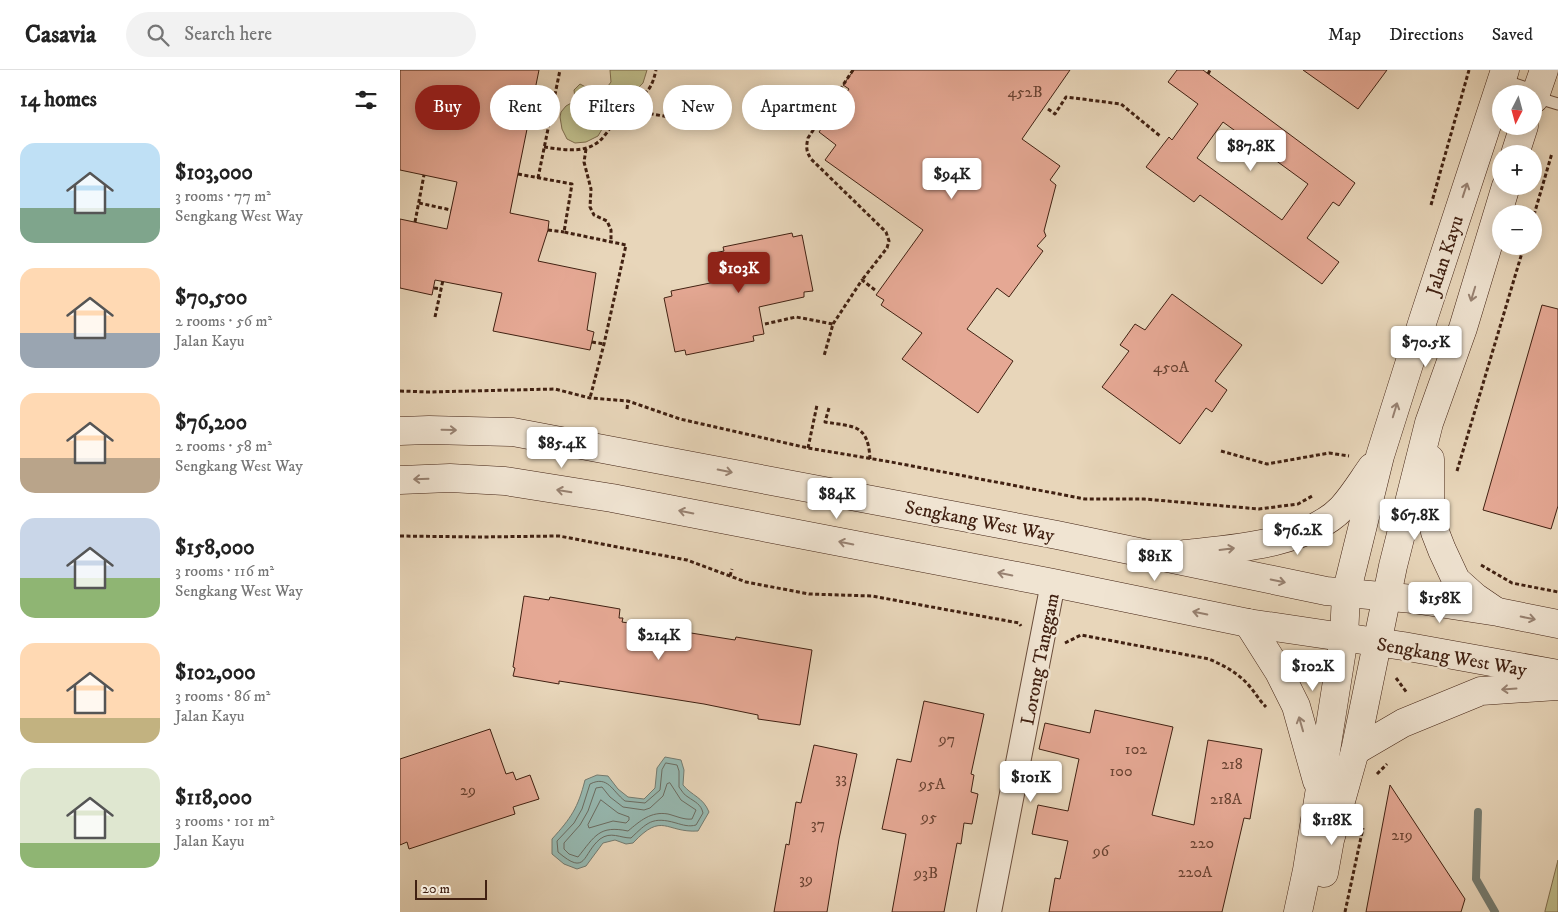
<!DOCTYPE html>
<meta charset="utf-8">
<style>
body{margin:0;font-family:"IM FELL DW Pica",serif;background:#f2f2f2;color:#222;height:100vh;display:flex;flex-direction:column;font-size:19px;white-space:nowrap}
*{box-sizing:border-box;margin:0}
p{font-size:16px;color:#767676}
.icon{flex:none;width:28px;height:28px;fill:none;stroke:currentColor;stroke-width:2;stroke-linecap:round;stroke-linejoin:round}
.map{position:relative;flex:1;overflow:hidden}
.panel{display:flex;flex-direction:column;background:#fff;width:400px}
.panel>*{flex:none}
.top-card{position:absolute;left:15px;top:15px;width:475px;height:45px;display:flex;gap:10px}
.needle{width:32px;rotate:186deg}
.buttons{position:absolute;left:1092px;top:15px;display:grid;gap:10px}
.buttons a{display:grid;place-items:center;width:50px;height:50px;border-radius:50%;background:#fff;box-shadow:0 2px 12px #0003;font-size:25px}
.scale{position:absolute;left:15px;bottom:12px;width:72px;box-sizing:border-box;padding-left:5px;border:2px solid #412112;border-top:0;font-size:14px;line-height:18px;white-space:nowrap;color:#412112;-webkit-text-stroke:4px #f0e4d2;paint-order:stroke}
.price{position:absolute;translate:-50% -42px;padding:0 11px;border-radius:5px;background:#fff;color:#222;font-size:16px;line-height:32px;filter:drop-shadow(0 1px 2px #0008)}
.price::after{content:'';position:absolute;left:50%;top:30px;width:15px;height:11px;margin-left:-8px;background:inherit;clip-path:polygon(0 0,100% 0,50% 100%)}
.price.active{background:#8f2418;color:#fff}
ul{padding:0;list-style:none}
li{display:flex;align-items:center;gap:15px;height:125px;padding:0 20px}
li span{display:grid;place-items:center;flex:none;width:140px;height:100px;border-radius:15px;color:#555}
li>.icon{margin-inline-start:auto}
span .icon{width:60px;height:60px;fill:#fffc;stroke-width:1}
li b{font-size:21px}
h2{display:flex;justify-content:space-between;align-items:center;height:60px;padding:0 20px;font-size:21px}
.chip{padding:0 18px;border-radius:22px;background:#fff;box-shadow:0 2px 12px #0003;font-size:18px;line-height:45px}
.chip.active{background:#8f2418;color:#fff}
header{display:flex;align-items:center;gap:30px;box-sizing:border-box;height:70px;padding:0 25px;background:#fff;border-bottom:1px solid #e0e0e0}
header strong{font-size:24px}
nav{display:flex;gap:28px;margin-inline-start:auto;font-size:18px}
.search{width:350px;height:45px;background:#f2f2f2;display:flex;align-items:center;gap:12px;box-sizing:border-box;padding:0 18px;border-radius:28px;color:#767676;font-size:19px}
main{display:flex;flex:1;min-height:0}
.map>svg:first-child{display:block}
</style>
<header>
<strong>Casavia</strong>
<div class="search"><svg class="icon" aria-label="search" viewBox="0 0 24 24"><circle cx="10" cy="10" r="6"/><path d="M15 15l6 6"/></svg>Search here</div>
<nav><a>Map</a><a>Directions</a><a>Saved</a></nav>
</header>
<main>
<section class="panel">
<h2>14 homes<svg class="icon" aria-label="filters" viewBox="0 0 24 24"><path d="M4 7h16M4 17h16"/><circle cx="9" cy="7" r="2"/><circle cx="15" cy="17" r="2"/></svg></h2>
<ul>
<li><span style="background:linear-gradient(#bfe0f5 65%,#7fa58c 0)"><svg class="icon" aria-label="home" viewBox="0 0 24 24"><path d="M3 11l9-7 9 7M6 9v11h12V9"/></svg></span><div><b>$103,000</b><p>3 rooms · 77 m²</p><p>Sengkang West Way</p></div></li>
<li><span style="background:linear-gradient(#ffd9b3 65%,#9aa5b1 0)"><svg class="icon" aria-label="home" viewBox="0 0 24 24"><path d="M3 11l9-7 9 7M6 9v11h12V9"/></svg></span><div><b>$70,500</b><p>2 rooms · 56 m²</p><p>Jalan Kayu</p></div></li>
<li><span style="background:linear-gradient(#ffd9b3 65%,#b9a48a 0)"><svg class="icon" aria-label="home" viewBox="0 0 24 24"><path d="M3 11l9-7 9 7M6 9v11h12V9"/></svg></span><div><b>$76,200</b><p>2 rooms · 58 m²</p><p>Sengkang West Way</p></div></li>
<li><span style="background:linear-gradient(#c9d6e8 60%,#8fb573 0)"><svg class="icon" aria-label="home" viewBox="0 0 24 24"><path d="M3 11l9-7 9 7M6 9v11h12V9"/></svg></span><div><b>$158,000</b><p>3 rooms · 116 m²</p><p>Sengkang West Way</p></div></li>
<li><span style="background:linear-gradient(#ffd9b3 75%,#c2b280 0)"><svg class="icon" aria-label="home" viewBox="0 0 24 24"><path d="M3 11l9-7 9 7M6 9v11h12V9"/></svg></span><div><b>$102,000</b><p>3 rooms · 86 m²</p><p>Jalan Kayu</p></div></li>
<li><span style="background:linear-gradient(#dfe7d0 75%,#8fb573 0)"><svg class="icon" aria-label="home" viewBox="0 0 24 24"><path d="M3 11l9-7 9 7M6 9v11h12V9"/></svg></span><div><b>$118,000</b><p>3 rooms · 101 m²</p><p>Jalan Kayu</p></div></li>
</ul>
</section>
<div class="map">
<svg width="1158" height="842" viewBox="0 0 1158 842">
<rect width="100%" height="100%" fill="#e8d6ba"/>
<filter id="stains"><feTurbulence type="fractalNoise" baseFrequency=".004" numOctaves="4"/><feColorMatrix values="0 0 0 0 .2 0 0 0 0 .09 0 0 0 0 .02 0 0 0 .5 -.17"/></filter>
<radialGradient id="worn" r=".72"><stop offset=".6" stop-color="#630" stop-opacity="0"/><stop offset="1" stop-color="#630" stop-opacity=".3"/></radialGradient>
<g fill="#bebc8a" stroke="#806e4e">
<polygon points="210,0 247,0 243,13 208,49 198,66 186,72 175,73 167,69 162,59 160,47 161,42 166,36 173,32 175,29 174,20 180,14 193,21 205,20 211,12"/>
<polygon points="1158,790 1158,842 1145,842 1145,841"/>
</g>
<path fill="#97b9b1" stroke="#757c71" d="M265 687 281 690 284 700 283 715C292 726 303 727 309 742L298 761C265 763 263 741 233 773L226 774 215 770 203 773 186 796 177 799 164 794 152 784V769C171 748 178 738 185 710L197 705 208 706 218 719 228 727 244 729 255 718 257 698Z"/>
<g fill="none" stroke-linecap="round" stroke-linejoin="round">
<g stroke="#6c6d62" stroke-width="1">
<path d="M266 693 277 695 279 701V717C282 721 284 725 288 727 295 732 301 734 303 743L296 755C289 757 283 755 276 753 252 746 247 753 231 768 220 768 211 761 200 769 182 784 187 807 158 782L157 771 174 753 182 739 190 714C208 705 212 721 225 731L245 733 260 720 262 700Z"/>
<path d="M270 713 281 730 296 740 292 749C284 750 276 746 268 744 251 741 240 751 228 761 199 755 195 766 178 787L169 784 164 779V773L180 755 188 741 196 718 202 717 210 727 223 737 244 740 250 738 263 726 267 714Z"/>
<polygon points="201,730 218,743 229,747 229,750 226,753 213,751 189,758 188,755"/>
</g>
<polyline stroke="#757c71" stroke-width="8" points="1078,742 1076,809 1095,842"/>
</g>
<g fill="#e5a894" stroke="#412112" fill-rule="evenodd">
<polygon points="0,0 139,0 110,143 149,151 148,160 138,191 196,203 187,260 194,262 190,280 93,261 102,223 35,210 32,225 0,218 0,149 47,159 57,112 0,100"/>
<polygon points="454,0 670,0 622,69 660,96 650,110 656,115 644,161 646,166 637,176 643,181 609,227 597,218 567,259 613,291 578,343 502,289 522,263 481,235 484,230 476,225 523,160 425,90 436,75 419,62 449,19 443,15"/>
<path d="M777 0H803L955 113 939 136 933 132 907 168 939 192 922 214 800 125 794 132 746 97 769 67 772 70 798 34 768 12ZM823 52 908 114 882 150 797 88Z"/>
<polygon points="903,0 987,0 958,39"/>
<polygon points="392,163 393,167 402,165 413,221 404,222 404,227 359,237 364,264 353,266 354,271 286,285 285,280 275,282 264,228 272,226 271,221 320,211 314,183 324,181 323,177"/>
<polygon points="772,224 842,275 815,311 827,320 812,342 806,338 780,374 702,317 729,281 720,275 735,254 745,260"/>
<polygon points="1142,235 1158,239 1158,436 1151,459 1083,440"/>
<polygon points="124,526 149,530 150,527 220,539 219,548 223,548 222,552 335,570 336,567 412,580 400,655 358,649 358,645 304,634 159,611 159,614 113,606 115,598 113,597"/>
<polygon points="524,631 584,644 571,704 574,705 571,722 578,724 572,754 564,753 561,774 557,773 544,842 492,842 506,764 482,759 497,689 511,692"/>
<polygon points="695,640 773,657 752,745 794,755 808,670 862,679 850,749 844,748 822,842 649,842 655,808 660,809 668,771 632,764 638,735 668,741 679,689 639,679 645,653 690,663"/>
<polygon points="90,659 106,704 113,702 116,710 130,705 139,729 113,737 115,744 9,779 7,772 0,775 0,689"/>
<polygon points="414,675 457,684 439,769 427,842 374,842 386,774 389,775 396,732 401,733"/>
<polygon points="990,715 1065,829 1061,842 966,842"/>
</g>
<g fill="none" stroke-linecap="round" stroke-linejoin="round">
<g stroke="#6b4e3c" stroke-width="13">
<polyline id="lane" points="1135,27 1158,34"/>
</g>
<g stroke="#6b4e3c" stroke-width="26">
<g id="street">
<polyline points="1100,16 1124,24"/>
<polyline points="589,842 653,513"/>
</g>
</g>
<g stroke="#412112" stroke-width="29">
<g id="secondary">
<polyline points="1134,29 1144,0"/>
<polyline points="1115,84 1124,56"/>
<polyline points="0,361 29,360 113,362 657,465 926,521 1013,529 1098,542 1158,554"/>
<polyline points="1030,389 1030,435 1035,462 1042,480 1056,510 1075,527 1094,540"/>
<polyline points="0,410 50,408 105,411 212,428 653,513 848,553 1003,576 1158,604"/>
<path d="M785 484C832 479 908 474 942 438 953 426 962 411 972 397"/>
<polyline points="848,553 879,602 896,636 917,711"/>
<polyline points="955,681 1003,653 1081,621 1158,616"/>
<polyline points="924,803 930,770 955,681 993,496 1029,353 1063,258 1106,116"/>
<polyline points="898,842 907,800 939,599 944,567 946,524 980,386 1023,250 1105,0"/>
</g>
</g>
<g stroke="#412112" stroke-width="3" stroke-dasharray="4 2.5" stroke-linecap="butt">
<path d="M453 0 408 68C406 77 406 81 411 89L486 162 489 171 487 178 462 210"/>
<polyline points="808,4 810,0"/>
<polyline points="224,39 269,47"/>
<polyline points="648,39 655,44 666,27 721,34 760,66"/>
<path d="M144 77C166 80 190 85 205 65 212 57 215 47 223 39 241 23 250 28 256 0"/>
<polyline points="186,79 184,92 191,119 190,137 194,145 207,151 211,160 211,172"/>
<polyline points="118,104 172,114 164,162 226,175 204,274 190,328"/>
<polyline points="138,108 160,0"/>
<polyline points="19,133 51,140"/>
<polyline points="1031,135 1069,0"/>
<polyline points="1134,145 1152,83"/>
<polyline points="15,152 24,105"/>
<polyline points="148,160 164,162"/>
<polyline points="34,218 41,219"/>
<polyline points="35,247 43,210"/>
<polyline points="365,254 396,247 433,254 424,286"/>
<polyline points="433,254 462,210 475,220"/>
<polyline points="192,272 204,274"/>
<polyline points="0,321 29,322 155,319 190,328 228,331 280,349 408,378 491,392 685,429 744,429 859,439 898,434 914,425"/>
<path d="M429 338 425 352C455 357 468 354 470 389"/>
<polyline points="227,339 228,331"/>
<polyline points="408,378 417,335"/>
<polyline points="821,381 867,394 929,383 949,386"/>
<polyline points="1057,401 1124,176"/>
<polyline points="0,466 80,467 159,466 287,490 346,512 409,524 472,526 619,553 621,556"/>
<polyline points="1081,495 1112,513 1158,522"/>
<polyline points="330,506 332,499"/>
<path d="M665 573 681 565 809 589C825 596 840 604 851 618 856 624 860 631 866 637"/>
<polyline points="996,608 1007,623"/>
<polyline points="977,704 987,694"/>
<polyline points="945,842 963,758"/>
</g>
<use href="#lane" stroke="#f0e4d2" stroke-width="11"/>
<use href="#street" stroke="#f0e4d2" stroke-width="24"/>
<use href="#secondary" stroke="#f0e4d2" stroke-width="28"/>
</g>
<defs><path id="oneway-shaft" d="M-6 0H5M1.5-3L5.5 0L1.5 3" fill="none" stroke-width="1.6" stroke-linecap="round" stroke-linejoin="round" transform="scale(1.25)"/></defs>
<g stroke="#988272">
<use href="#oneway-shaft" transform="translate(1065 120) rotate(-72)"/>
<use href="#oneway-shaft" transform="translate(1073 224) rotate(107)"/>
<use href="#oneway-shaft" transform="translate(995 340) rotate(-73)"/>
<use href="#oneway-shaft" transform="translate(49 360) rotate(1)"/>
<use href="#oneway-shaft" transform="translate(325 401) rotate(11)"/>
<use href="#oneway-shaft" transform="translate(21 409) rotate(178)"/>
<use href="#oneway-shaft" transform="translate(164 421) rotate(-171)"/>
<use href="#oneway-shaft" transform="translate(286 442) rotate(-169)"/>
<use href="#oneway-shaft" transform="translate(446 473) rotate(-169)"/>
<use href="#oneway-shaft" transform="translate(827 479) rotate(-7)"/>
<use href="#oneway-shaft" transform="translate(605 504) rotate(-169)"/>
<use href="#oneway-shaft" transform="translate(878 511) rotate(12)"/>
<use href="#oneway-shaft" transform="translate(800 543) rotate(-168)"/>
<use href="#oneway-shaft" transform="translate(1128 548) rotate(11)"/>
<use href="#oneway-shaft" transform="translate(1109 619) rotate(176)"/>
<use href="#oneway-shaft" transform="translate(901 654) rotate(-106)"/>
</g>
<g text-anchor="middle" stroke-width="5" stroke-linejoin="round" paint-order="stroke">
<g font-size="16" fill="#6a4332">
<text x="625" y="27">452B</text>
<text x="771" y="302">450A</text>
<text x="547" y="674">97</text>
<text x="736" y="684">102</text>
<text x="832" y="699">218</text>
<text x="721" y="706">100</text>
<text x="441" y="713">33</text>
<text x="532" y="719">95A</text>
<text x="68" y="725">29</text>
<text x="826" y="734">218A</text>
<text x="529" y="752">95</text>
<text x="418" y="759">37</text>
<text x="1002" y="770">219</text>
<text x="802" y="778">220</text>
<text x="701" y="786">96</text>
<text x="795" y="807">220A</text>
<text x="526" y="808">93B</text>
<text x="406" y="814">39</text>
</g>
<g font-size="19" fill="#412112" stroke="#f0e4d2">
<text transform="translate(1044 185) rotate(-72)" y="7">Jalan Kayu</text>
<text transform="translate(580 450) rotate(11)" y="7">Sengkang West Way</text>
<text transform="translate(1052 586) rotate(10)" y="7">Sengkang West Way</text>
<text transform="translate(639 589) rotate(-79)" y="7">Lorong Tanggam</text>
</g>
</g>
<rect width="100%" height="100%" filter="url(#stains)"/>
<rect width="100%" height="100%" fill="url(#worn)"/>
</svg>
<div class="buttons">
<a><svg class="needle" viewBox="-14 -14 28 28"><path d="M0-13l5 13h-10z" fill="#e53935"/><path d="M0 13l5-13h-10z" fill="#767676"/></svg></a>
<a>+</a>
<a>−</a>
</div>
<div class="scale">20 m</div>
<b class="price" style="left:851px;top:102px">$87.8K</b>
<b class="price" style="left:552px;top:130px">$94K</b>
<b class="price active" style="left:339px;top:224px">$103K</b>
<b class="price" style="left:1026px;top:298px">$70.5K</b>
<b class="price" style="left:162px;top:399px">$85.4K</b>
<b class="price" style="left:437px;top:450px">$84K</b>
<b class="price" style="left:1015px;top:471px">$67.8K</b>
<b class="price" style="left:898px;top:486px">$76.2K</b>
<b class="price" style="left:755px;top:512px">$81K</b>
<b class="price" style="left:1040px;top:554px">$158K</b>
<b class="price" style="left:259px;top:591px">$214K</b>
<b class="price" style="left:913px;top:622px">$102K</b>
<b class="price" style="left:631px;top:733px">$101K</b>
<b class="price" style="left:932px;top:776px">$118K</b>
<div class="top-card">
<a class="chip active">Buy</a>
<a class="chip">Rent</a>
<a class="chip">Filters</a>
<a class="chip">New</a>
<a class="chip">Apartment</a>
</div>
</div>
</main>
